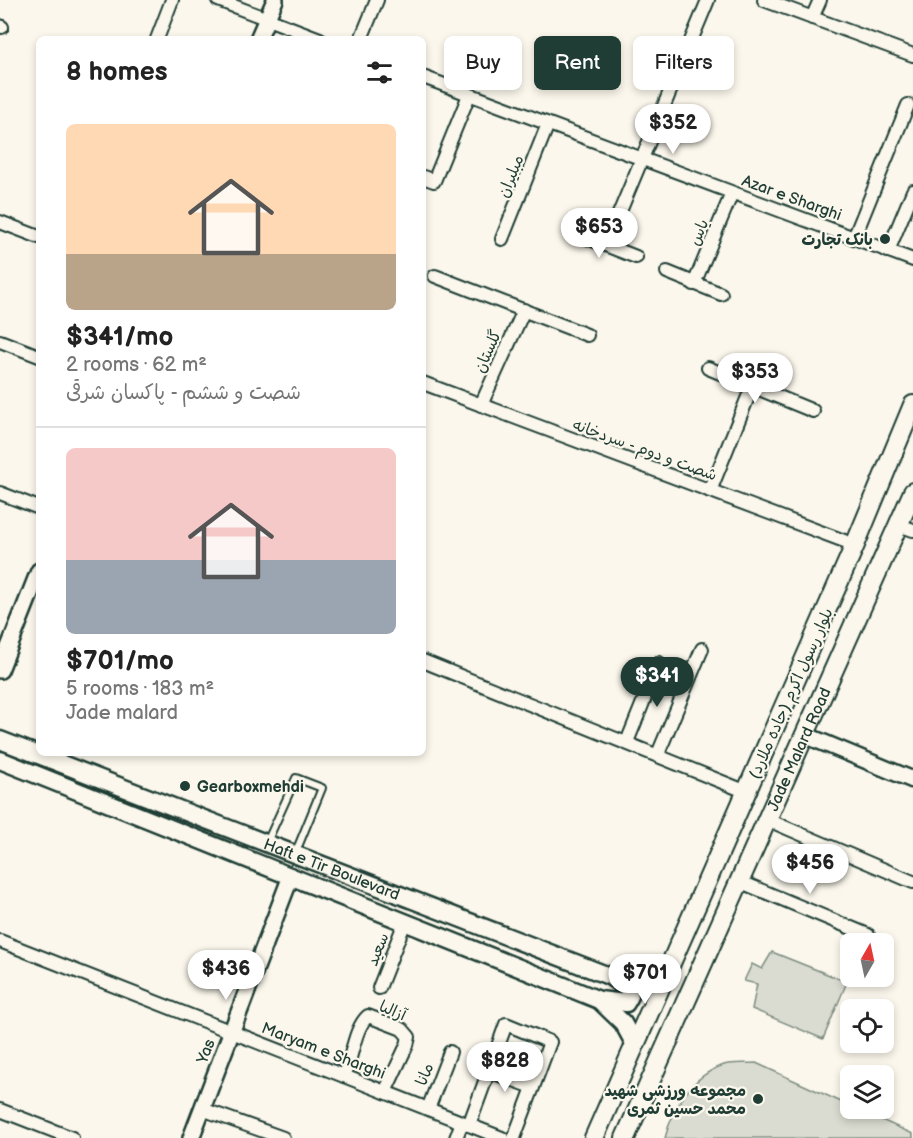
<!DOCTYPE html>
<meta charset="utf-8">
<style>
body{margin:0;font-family:"Balsamiq Sans","Playpen Sans Arabic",sans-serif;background:#f6f6f6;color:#222;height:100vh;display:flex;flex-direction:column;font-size:22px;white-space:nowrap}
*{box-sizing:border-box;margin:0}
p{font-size:20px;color:#767676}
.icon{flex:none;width:33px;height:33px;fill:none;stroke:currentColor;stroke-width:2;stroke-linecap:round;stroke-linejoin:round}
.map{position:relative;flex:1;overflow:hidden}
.sheet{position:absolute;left:36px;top:36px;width:390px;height:720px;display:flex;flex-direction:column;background:#fff;border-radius:9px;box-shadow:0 3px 9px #0003}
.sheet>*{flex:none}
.top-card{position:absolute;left:444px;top:36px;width:378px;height:54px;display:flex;gap:12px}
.needle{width:39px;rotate:9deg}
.tools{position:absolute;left:840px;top:933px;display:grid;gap:12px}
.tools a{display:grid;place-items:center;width:54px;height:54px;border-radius:9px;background:#fff;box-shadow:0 3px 9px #0003;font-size:30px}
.price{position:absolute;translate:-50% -51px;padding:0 14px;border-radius:21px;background:#fff;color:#222;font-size:20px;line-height:39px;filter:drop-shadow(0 2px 3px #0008)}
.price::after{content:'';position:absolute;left:50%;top:36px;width:18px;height:14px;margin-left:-9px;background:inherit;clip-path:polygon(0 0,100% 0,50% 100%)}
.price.current{background:#1f3d34;color:#fff}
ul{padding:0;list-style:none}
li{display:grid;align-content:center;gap:12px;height:318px;padding:0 30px}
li+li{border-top:2px solid #e0e0e0}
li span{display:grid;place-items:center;height:186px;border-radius:9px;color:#555}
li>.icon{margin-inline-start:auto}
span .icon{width:108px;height:108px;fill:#fffc;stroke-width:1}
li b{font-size:26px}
h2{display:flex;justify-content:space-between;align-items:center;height:72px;padding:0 30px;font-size:26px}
.tag{padding:0 21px;border-radius:9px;background:#fff;box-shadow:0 3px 9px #0003;font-size:21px;line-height:54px}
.tag.current{background:#1f3d34;color:#fff}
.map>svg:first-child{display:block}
</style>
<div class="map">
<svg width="913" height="1138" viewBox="0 0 913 1138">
<rect width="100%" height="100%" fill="#fbf7ec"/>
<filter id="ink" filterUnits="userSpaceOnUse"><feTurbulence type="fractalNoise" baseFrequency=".0167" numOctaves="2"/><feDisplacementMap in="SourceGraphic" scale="12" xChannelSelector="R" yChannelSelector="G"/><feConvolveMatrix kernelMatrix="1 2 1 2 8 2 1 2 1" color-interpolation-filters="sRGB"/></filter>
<g filter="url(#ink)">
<g fill="#dbdcd1" stroke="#7d8c82" stroke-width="1.5">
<polygon points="772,952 847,982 823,1039 752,1009 757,984 744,981 752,964 762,969"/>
<path d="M756 1063 850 1106V1108L857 1109 913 1134V1138H665C673 1107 691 1076 724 1065 733 1062 747 1064 756 1063Z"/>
</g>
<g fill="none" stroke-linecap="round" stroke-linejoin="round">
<g stroke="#1f3d34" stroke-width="10">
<polyline id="service" points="267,842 296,778 322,788 295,854"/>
</g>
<g stroke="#1f3d34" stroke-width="16">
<g id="minor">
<polyline points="218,0 320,39"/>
<polyline points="764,0 913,55"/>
<polyline points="812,18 820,0"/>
<polyline points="0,26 2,27"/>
<polyline points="157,39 172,0"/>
<polyline points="361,39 377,0"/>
<polyline points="423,77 913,260"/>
<polyline points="423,177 434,181 469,95"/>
<polyline points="0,222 39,237"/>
<polyline points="572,232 636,257"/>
<polyline points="854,238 908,105"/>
<polyline points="502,239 548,124"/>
<polyline points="606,245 708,0"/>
<polyline points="888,251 913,191"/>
<polyline points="667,272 721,294"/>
<polyline points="435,276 587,335"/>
<polyline points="694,284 732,193"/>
<polyline points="0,341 39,356"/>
<polyline points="708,368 813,411"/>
<polyline points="423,383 855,545"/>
<polyline points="481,405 524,310"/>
<polyline points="710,491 752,387"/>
<polyline points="0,493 39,508"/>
<polyline points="899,525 913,530"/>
<polyline points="423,661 747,792"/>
<polyline points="627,742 659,663"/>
<polyline points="658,754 702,649"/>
<polyline points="768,820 913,882"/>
<polyline points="741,882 868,935"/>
<polyline points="0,941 502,1138"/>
<polyline points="379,988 405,922"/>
<polyline points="488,1071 533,1087"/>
<path d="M344 1076C352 1059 354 1028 368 1016L402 1029 409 1037 407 1045 385 1092"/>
<polyline points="202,1109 283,1138"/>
<polyline points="428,1109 450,1052"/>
<polyline points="0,1110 72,1138"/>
<polyline points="469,1125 506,1024 550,1042 514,1138"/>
<polyline points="456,1138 462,1122"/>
</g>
</g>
<g stroke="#1f3d34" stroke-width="20">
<g id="tertiary">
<polyline points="258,39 275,0"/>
<polyline points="0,670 39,571"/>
<polyline points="805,735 913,780"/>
<polyline points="191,1138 291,876"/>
</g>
</g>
<g stroke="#1f3d34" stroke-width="21">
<g id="secondary">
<path id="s1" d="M0 740 609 976 644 983 665 979"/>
<polyline points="0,760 599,1000 623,1023 635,1045"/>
<polyline points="599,1000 626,1003 630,996 627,988 612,978"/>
</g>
</g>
<g stroke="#1f3d34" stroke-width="22">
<g id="primary">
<polyline points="594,1138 855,545 913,405"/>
<path id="s2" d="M625 1138 913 492"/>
</g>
</g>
<use href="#service" stroke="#fbf7ec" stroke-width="6"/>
<use href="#minor" stroke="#fbf7ec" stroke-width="12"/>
<use href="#tertiary" stroke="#fbf7ec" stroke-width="15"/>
<use href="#secondary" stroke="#fbf7ec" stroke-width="16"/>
<use href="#primary" stroke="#fbf7ec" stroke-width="18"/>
</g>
</g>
<g fill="#1f3d34" stroke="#fbf7ec" stroke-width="2">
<circle cx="885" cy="239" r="6"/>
<circle cx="185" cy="786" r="6"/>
<circle cx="758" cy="1099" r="6"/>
</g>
<g text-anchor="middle" stroke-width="4.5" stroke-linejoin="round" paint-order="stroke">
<g font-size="16" fill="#1f3d34" stroke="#fbf7ec">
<text transform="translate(510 176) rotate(-68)" y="6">مبلیران</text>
<text transform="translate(792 197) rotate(20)" y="6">Azar e Sharghi</text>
<text transform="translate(698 232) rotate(-67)" y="6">یاس</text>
<text transform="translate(487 351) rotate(-66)" y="6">گلستان</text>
<text transform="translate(645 449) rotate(20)" y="6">شصت و دوم - سردخانه</text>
<text transform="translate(790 693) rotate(-66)" y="6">بلوار رسول اکرم (جاده ملارد)</text>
<text dy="6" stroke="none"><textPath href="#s2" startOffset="426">Jade Malard Road</textPath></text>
<text dy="6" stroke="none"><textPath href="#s1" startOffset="356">Haft e Tir Boulevard</textPath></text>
<text transform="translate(377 949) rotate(-68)" y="6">سعید</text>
<text transform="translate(393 1010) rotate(23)" y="6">آزالیا</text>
<text transform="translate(324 1050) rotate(21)" y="6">Maryam e Sharghi</text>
<text transform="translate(205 1051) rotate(-69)" y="6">Yas</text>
<text transform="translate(424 1074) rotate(-68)" y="6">مانا</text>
</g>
<g font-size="16" font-weight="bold" fill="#1f3d34" stroke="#fbf7ec" text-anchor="end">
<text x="873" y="245">بانک تجارت</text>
<text x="197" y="792" text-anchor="start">Gearboxmehdi</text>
<text x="746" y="1096">مجموعه ورزشی شهید<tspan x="746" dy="18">محمد حسین ثمری</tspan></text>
</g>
</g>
</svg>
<div class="tools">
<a><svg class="needle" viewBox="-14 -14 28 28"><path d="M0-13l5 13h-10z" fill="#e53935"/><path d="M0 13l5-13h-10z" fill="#767676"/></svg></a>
<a><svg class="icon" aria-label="locate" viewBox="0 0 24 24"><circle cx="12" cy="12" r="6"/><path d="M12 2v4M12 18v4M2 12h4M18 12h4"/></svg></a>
<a><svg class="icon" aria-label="layers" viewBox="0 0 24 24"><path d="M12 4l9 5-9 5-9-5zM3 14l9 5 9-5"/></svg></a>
</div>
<b class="price" style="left:673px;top:155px">$352</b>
<b class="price" style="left:599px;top:259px">$653</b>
<b class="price" style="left:755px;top:404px">$353</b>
<b class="price current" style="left:657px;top:708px">$341</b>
<b class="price" style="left:810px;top:895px">$456</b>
<b class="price" style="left:226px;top:1001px">$436</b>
<b class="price" style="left:645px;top:1005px">$701</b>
<b class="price" style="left:505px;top:1093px">$828</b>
<div class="top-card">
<a class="tag">Buy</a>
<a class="tag current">Rent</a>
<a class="tag">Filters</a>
</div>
<section class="sheet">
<h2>8 homes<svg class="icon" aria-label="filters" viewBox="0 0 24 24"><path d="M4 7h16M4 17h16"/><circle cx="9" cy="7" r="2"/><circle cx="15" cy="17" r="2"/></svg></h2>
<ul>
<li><span style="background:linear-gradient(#ffd9b3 70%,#b9a48a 0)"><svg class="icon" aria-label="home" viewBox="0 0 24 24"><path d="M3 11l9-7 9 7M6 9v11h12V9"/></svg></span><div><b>$341/mo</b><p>2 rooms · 62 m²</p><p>شصت و ششم - پاکسان شرقی</p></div></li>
<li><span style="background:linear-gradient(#f6c9c9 60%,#9aa5b1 0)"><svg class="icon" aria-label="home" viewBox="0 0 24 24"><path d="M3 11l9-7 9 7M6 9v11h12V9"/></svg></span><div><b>$701/mo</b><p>5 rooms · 183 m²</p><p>Jade malard</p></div></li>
</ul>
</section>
</div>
